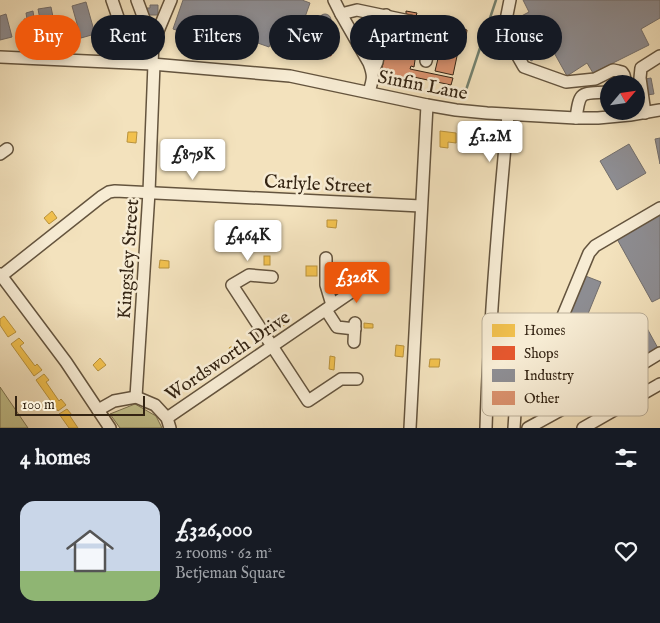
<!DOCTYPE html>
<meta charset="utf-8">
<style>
body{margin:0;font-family:"IM FELL English",serif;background:#242831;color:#f1f3f6;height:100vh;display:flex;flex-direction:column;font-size:19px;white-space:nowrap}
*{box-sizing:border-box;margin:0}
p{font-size:16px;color:#9ea1a6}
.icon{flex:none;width:28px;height:28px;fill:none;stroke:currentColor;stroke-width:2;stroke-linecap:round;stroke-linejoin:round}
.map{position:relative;height:428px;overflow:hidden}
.sheet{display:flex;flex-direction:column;background:#171b24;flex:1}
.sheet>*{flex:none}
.hud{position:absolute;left:15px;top:15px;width:630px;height:45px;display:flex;gap:10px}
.needle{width:32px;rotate:61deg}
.fabs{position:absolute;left:600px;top:75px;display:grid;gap:10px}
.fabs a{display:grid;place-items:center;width:45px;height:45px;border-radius:50%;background:#171b24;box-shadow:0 2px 8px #0003;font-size:25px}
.scale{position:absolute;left:15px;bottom:12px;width:130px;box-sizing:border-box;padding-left:5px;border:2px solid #342413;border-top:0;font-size:14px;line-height:18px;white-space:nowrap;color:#342413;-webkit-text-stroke:4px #f7ecd4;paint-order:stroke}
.price{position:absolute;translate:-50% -42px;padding:0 11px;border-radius:5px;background:#fff;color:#222;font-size:16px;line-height:32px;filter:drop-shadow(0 1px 2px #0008)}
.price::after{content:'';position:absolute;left:50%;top:30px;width:15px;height:11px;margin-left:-8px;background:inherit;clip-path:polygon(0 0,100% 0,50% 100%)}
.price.active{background:#ea580c;color:#fff}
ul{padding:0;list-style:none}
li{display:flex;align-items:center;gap:15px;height:125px;padding:0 20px}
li+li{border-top:1px solid #363941}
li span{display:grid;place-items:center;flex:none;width:140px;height:100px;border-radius:15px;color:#555}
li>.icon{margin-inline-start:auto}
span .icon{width:60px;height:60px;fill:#fffc;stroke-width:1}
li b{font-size:21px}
h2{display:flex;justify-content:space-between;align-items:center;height:60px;padding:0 20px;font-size:21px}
.pill{padding:0 18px;border-radius:22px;background:#171b24;box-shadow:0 2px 8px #0003;font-size:18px;line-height:45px}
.pill.active{background:#ea580c;color:#fff}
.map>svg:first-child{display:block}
</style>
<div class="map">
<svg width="660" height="428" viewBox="0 0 660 428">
<rect width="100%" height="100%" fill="#f3e2bd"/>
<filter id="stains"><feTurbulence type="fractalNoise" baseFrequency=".004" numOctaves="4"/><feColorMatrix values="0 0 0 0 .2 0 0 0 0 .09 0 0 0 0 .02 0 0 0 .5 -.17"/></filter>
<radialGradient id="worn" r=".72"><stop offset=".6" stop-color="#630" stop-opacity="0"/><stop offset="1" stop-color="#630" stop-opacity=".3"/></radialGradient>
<g fill="#c3c18c" stroke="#7c7250">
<polygon points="0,387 28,428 0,428"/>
<polygon points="135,404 156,416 162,428 120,428 110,414"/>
</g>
<g fill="#f2c14e" stroke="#b9923c">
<polygon points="440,131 456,133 456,143 448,142 448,148 440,147"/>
<polygon points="128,132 137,132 136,143 127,142"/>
<polygon points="52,211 57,218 49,224 44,218"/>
<polygon points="327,220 337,220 336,228 327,227"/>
<rect x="264" y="256" width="6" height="9"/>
<polygon points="160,260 169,261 169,268 159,268"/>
<rect x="306" y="266" width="11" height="10"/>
<rect x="348" y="269" width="7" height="13"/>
<polygon points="4,316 16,332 8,337 0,325 0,319"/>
<polygon points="283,320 286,324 277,330 274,326"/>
<polygon points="364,323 373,324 373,328 364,328"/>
<polygon points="19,338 24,343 20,346 35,366 37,364 42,370 34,376 11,344"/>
<polygon points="235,344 241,353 235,357 229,348"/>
<polygon points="396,345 404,346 403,357 395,356"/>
<polygon points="330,356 335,357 334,370 329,369"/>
<polygon points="100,358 106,365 98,371 93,365"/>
<polygon points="430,359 440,359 439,367 429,367"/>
<polygon points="44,374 49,380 46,382 59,401 61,399 66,405 58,411 36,380"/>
<polygon points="67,409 72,415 70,416 78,428 69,428 59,414"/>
</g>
<g fill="#e4572e" stroke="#af4826">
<polygon points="39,27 41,40 31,42 29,33 32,33 32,29"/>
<polygon points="307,32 334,37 331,56 304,51"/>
</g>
<g fill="#8d8d92" stroke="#726e6c">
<polygon points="183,0 302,0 310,3 294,48 272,40 269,47 224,31 222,38 199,30 197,37 173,29"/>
<polygon points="523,0 660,0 660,18 641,29 649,45 593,73 587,63 567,76 552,49 531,61 510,22 529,12"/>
<polygon points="86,2 95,34 81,38 72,6"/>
<polygon points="150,5 158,5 158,15 147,15 147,8 150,8"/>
<polygon points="51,7 54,22 41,25 38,9"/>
<polygon points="33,11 34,18 38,17 40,26 26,28 24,19 27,19 26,13"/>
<circle cx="325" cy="20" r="6"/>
<polygon points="6,14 12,37 0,40 0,16"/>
<polygon points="55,27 58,39 46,42 43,29"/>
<polygon points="651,78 654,94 647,95 645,79"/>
<polygon points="660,138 660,164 655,139"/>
<polygon points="629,144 646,173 617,190 600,161"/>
<polygon points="660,214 660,298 652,302 617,239"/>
<polygon points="583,275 601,282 581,331 563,323"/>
<polygon points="643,321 659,350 624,368 609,340"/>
</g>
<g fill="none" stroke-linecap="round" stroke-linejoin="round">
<polyline stroke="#73816f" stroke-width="2.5" points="466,90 496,0"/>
</g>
<g fill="#d9916d" stroke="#342413">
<polygon points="406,11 417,13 416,16 406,14"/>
<polygon points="452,26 467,30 466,37 450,34"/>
<polygon points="394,28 398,29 398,33 415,37 413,48 408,47 408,52 416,53 414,67 411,66 410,69 453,78 451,85 409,76 409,79 381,73 389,33 393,34"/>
<polygon points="443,38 460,42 453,75 435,71"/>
</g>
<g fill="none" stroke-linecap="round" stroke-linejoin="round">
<g stroke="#64543e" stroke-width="14">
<g id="minor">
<polyline points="112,0 121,26"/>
<polyline points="137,0 153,43"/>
<path d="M334 0 341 14 369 63C374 76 373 79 369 92"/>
<polyline points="510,0 504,30 505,34 524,67 566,82 595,79 613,70 618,71 622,72 624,75 626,84"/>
<polyline points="341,14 357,10 433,26 426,61"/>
<polyline points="0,57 152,64 290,76 427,105 456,110 487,113 576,118 598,118 630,115 660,110"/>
<polyline points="152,64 153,43 171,0"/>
<polyline points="373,71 377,62 386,15"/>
<polyline points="645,113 640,78 641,68 660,56"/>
<path d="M576 118C580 89 581 94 609 92"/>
<polyline points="0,154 7,149"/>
<polyline points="326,258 326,285 332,305"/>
<polyline points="0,274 66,362 110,428"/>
<polyline points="0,277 101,197 109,192 115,191 421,206"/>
<polyline points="272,277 249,275 232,285 308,401 341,379 357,379"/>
<polyline points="326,310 337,327 355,329"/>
<polyline points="557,330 598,341 619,378"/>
<polyline points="354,342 355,323"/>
<polyline points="136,397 149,192 154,64"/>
<polyline points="98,410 114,401 136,397 155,405 167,418 170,428"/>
<polyline points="167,418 366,282"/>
<polyline points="410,428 427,105"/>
<path d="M486 428C489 323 498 219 508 115"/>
<polyline points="514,428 515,413 523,356 541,359 550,352 557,330 589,253 595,246 660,208"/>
<polyline points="528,428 619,378 660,353"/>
<polyline points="583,428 660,384"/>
</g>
</g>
<use href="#minor" stroke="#f7ecd4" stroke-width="11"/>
</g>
<g text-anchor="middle" stroke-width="5" stroke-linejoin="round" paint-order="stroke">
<g font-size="19" fill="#342413" stroke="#f7ecd4">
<text transform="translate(423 84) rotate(11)" y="7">Sinfin Lane</text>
<text transform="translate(318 183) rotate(3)" y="7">Carlyle Street</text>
<text transform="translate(127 259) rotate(-86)" y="7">Kingsley Street</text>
<text transform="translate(227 355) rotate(-34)" y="7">Wordsworth Drive</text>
</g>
</g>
<rect x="482" y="313" width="166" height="103" rx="8" fill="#f7ecd4" stroke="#bcb09a" stroke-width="1"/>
<rect x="492" y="324" width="23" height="13" fill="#f2c14e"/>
<rect x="492" y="346" width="23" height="14" fill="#e4572e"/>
<rect x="492" y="369" width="23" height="13" fill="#8d8d92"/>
<rect x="492" y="391" width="23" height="14" fill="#d9916d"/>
<g font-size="14" fill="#342413">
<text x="524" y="335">Homes</text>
<text x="524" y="358">Shops</text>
<text x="524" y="380">Industry</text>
<text x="524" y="403">Other</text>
</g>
<rect width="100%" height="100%" filter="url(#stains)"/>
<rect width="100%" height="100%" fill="url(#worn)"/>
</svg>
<div class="fabs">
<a><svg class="needle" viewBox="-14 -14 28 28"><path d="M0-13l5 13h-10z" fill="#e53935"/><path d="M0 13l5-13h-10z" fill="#9ea1a6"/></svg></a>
</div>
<div class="scale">100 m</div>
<b class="price" style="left:490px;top:163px">£1.2M</b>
<b class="price" style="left:193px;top:181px">£879K</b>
<b class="price" style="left:248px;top:262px">£464K</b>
<b class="price active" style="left:357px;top:304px">£326K</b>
<div class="hud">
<a class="pill active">Buy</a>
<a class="pill">Rent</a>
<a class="pill">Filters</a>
<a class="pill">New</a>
<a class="pill">Apartment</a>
<a class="pill">House</a>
</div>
</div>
<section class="sheet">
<h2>4 homes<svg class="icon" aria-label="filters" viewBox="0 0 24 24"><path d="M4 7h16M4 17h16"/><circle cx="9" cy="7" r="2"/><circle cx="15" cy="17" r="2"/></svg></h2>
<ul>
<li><span style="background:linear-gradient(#c9d6e8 70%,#8fb573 0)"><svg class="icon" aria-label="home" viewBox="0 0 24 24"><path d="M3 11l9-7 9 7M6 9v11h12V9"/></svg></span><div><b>£326,000</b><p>2 rooms · 62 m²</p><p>Betjeman Square</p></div><svg class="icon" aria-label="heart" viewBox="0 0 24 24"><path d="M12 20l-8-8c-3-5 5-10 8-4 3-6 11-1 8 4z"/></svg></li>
</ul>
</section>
